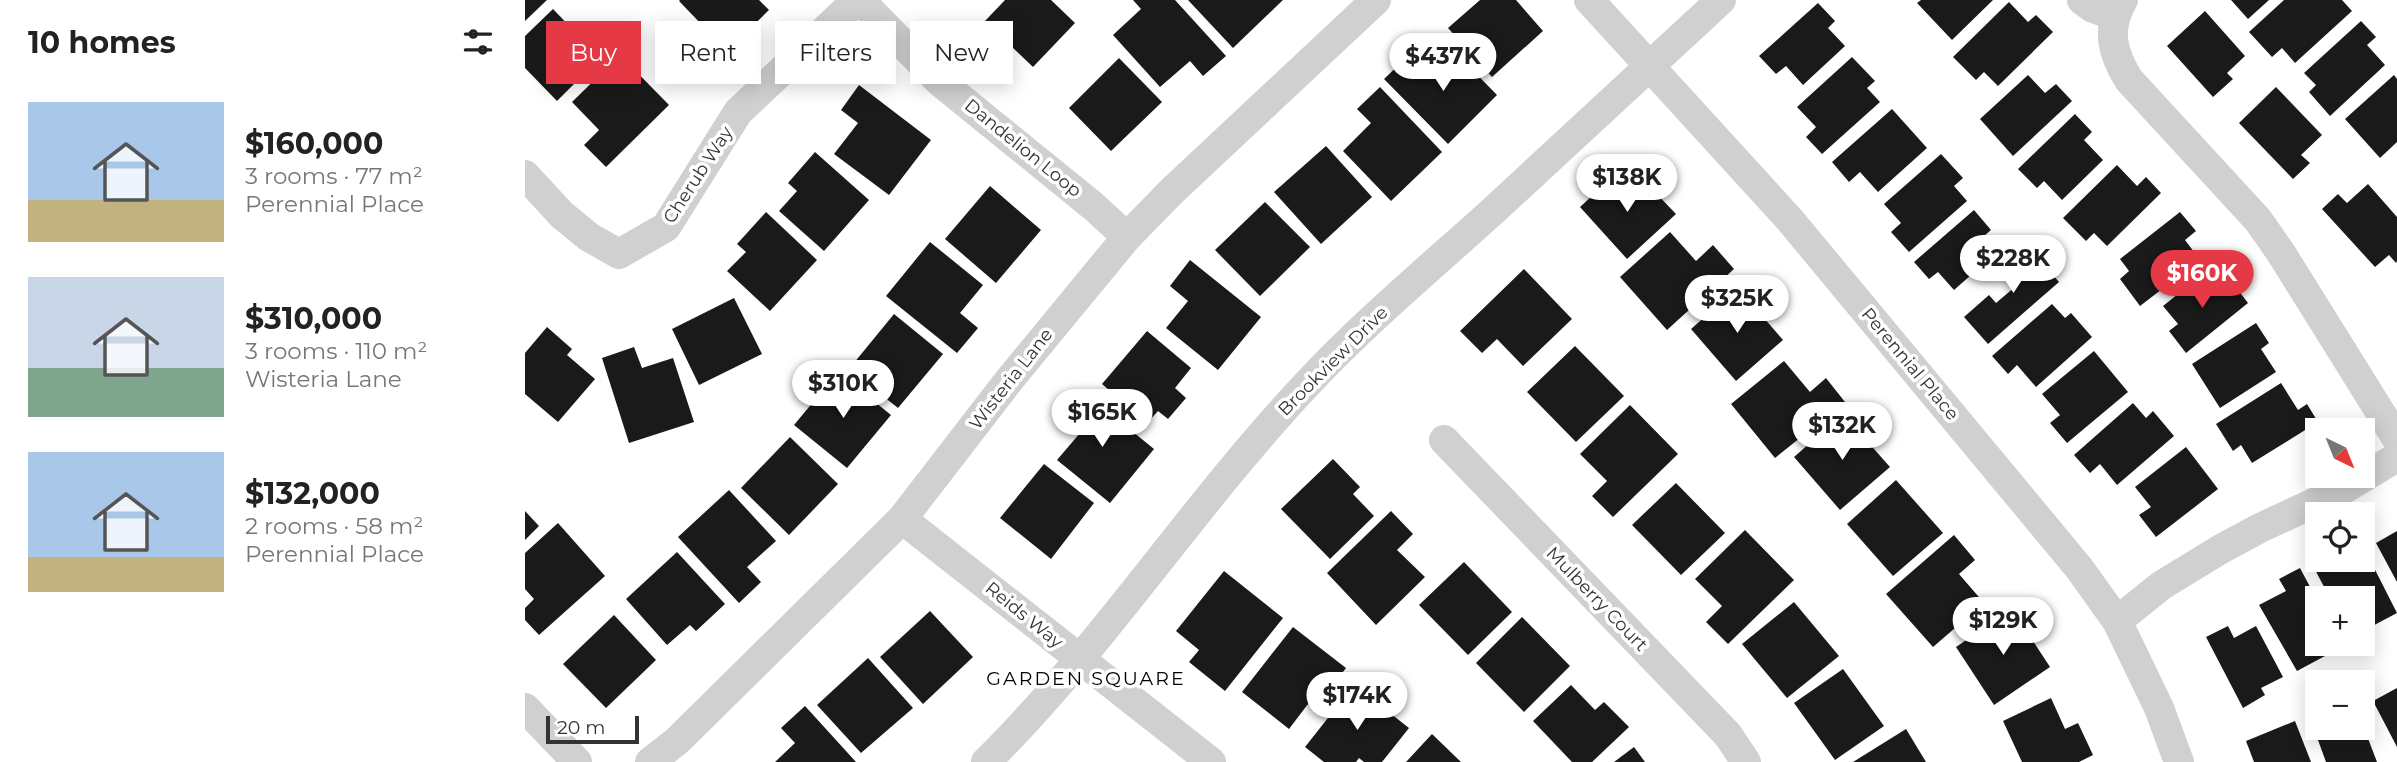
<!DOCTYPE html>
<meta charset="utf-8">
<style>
body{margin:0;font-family:Montserrat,sans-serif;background:#f2f2f2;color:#222;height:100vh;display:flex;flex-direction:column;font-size:26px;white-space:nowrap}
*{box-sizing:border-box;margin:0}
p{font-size:23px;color:#767676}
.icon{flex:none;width:38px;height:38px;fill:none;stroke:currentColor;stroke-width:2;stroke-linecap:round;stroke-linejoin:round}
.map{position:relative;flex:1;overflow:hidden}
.details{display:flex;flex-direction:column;background:#fff;width:525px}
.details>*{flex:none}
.banner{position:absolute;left:21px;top:21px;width:665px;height:63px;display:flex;gap:14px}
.needle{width:46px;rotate:137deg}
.controls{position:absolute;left:1780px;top:418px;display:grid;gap:14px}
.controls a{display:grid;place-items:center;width:70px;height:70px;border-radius:0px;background:#fff;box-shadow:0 4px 18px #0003;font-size:35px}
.scale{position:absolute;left:21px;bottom:18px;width:93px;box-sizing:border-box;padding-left:7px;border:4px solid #333;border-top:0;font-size:19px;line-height:24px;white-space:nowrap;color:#333;-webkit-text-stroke:5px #fff;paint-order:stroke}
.price{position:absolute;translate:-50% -60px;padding:0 16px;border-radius:24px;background:#fff;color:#222;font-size:23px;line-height:46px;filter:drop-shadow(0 2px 4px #0008)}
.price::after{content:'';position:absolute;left:50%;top:42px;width:21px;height:16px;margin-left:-10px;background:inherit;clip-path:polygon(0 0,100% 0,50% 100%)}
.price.on{background:#e63946;color:#fff}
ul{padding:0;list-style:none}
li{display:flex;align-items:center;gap:21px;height:175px;padding:0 28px}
li span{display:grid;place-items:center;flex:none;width:196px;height:140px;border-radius:0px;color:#555}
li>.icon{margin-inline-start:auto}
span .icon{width:84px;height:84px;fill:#fffc;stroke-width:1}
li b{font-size:30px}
h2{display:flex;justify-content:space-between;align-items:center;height:84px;padding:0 28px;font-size:30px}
.tag{padding:0 24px;border-radius:0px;background:#fff;box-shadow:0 4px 18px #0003;font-size:24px;line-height:63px}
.tag.on{background:#e63946;color:#fff}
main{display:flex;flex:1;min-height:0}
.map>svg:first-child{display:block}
</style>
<main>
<section class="details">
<h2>10 homes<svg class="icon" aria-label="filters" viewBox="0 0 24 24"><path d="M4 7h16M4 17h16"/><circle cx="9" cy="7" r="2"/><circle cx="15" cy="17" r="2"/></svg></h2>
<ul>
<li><span style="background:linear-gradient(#a9c7e8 70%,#c2b280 0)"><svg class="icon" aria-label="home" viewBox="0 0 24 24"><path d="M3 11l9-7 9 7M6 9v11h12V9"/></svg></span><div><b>$160,000</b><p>3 rooms · 77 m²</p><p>Perennial Place</p></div></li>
<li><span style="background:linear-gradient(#c9d6e8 65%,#7fa58c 0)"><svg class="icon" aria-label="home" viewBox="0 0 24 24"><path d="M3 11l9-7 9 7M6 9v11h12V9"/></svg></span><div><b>$310,000</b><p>3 rooms · 110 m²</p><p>Wisteria Lane</p></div></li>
<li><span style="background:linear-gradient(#a9c7e8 75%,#c2b280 0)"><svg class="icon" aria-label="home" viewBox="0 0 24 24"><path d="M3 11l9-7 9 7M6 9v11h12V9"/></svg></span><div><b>$132,000</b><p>2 rooms · 58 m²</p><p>Perennial Place</p></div></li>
</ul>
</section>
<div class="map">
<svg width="1872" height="762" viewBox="0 0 1872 762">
<rect width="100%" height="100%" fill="#fff"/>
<g fill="#1a1a1a">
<polygon points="0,0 22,0 0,21"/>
<polygon points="155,0 234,0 244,10 202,51 154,1"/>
<polygon points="480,0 526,0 550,23 508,67 460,21"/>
<polygon points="608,0 650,0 701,56 678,76 665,61 635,87 588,35 616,9"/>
<polygon points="663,0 758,0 708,48"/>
<polygon points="955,0 991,0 1018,31 967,77 923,28"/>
<polygon points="1396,0 1468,0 1427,40 1392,3"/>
<polygon points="1706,0 1744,0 1723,19"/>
<polygon points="1759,0 1817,0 1827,11 1770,63 1757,48 1747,57 1724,32"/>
<polygon points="1484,2 1503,22 1511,15 1528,32 1473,86 1459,72 1451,80 1428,57"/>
<polygon points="1293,3 1310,21 1303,28 1320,46 1278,85 1261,66 1251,74 1234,56"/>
<polygon points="28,9 75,58 32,101 0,68 0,36"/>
<polygon points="1680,11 1720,56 1702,73 1708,79 1688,97 1642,46"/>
<polygon points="1836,21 1851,37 1842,45 1860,65 1805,116 1784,92 1791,85 1779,73"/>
<polygon points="925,47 972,95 923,144 859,79 882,57 898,73"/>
<polygon points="95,55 144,105 81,167 59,145 74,130 47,102"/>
<polygon points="1327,57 1350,81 1342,88 1355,102 1297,154 1281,137 1291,127 1272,107"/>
<polygon points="594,58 637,102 586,151 544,108"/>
<polygon points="1503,75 1520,93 1531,84 1547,101 1488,156 1455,119"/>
<polygon points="1869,75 1872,79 1872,142 1855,158 1820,119"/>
<polygon points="334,85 406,140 364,195 309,154 333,123 316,110"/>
<polygon points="855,87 917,152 866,201 818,151 846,123 832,109"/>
<polygon points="1751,87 1797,135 1776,155 1785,163 1768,179 1714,123"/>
<polygon points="1367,109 1402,148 1353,192 1335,172 1324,182 1307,162"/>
<polygon points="1550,114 1567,132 1559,140 1578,160 1537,200 1519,181 1512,188 1493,169"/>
<polygon points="801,146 847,197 796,244 749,192"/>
<polygon points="290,152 344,200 299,251 254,211 272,191 263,183"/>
<polygon points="1416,154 1438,178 1429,186 1442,201 1384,252 1366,232 1376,223 1359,204"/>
<polygon points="1592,165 1612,186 1621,177 1636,193 1582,246 1569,233 1561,241 1538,218"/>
<polygon points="1093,172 1116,197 1126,188 1151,214 1102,259 1055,207"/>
<polygon points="1843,184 1872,217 1872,261 1871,263 1864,255 1850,267 1797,209 1813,194 1822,203"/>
<polygon points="465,186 516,230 471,283 420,239"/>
<polygon points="740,202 785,247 735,296 690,250"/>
<polygon points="1449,210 1466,230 1459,236 1472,252 1429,290 1413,272 1404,279 1389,262"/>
<polygon points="241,212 292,260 245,311 202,271 221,252 212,244"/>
<polygon points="1655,212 1671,231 1660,240 1675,260 1615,306 1595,279 1604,271 1595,259"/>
<polygon points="1145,232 1171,261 1188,245 1209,269 1142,330 1095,277"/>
<polygon points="405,242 458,285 435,313 453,328 432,353 361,296"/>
<polygon points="1501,244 1534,282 1463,344 1439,317 1464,295 1471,303 1491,286 1475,266"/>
<polygon points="665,260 736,317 693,370 641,328 663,301 645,286"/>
<polygon points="999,269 1047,319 998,366 972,339 957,353 935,331"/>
<polygon points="1683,270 1702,292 1710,286 1723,303 1661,353 1644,331 1653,324 1638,306"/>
<polygon points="1213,288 1258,340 1211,381 1166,329"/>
<polygon points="209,298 237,354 174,385 147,329"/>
<polygon points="1527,304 1540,318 1546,313 1567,337 1511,387 1492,365 1483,374 1467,356"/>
<polygon points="369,314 418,354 373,408 324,369"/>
<polygon points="1731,323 1744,343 1736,349 1751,372 1695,408 1667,364"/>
<polygon points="22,327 47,349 42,355 70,379 33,422 0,394 0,353"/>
<polygon points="622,331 666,368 650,388 661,398 643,419 633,411 622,423 577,384"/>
<polygon points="1050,346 1099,396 1051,442 1002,392"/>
<polygon points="109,347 117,368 148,358 169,422 104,443 77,358"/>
<polygon points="1569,351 1603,392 1542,443 1525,423 1535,415 1517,394"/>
<polygon points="1259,361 1285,392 1301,378 1320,402 1250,458 1206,404"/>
<polygon points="313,372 366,415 322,468 269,425"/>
<polygon points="1756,383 1773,410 1782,404 1793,422 1727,463 1716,445 1708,451 1691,424"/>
<polygon points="559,392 629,449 585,503 532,460 555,433 538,419"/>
<polygon points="1608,403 1621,418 1628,411 1649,436 1592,485 1575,464 1565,473 1549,455"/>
<polygon points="1105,405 1153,454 1088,517 1067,496 1082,481 1055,454"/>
<polygon points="1318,414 1365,467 1315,510 1269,457"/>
<polygon points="265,437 313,484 264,535 216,488"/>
<polygon points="1661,447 1693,489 1631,537 1614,515 1626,507 1610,487"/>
<polygon points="808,459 835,487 828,494 849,516 805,559 756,509"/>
<polygon points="519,464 569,503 526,559 475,518"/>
<polygon points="1371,480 1418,533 1368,576 1322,524"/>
<polygon points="1151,483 1200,533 1156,575 1107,525"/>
<polygon points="204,490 251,541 222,567 236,582 214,603 153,537"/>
<polygon points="0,511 14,526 0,540"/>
<polygon points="866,511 888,534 872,550 900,577 851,625 802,573"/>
<polygon points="33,523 80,576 14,635 0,620 0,608 9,599 0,589 0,553"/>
<polygon points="1220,530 1269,580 1203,644 1181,622 1197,606 1170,579"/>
<polygon points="1872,531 1872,582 1851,543"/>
<polygon points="1429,535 1450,560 1434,574 1459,603 1408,647 1361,594"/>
<polygon points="152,552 200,604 171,631 165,625 142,645 101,599"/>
<polygon points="1842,554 1872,613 1838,631 1838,598 1805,598 1788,566 1799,560 1814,560 1818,566 1830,560 1838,560 1838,556"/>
<polygon points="939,562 987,612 943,655 894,605"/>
<polygon points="1775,568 1792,600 1792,644 1800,656 1772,671 1734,605 1761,591 1754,579"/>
<polygon points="699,571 758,618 700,691 664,662 674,650 651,631"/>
<polygon points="1269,602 1314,656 1262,698 1217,644"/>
<polygon points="1487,609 1525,667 1469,705 1431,647"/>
<polygon points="405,611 448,657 398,704 355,657"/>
<polygon points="89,615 131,660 81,708 38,664"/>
<polygon points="997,617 1045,666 999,712 951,663"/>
<polygon points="1703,626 1709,638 1731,626 1758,677 1736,688 1740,695 1718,708 1681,637"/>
<polygon points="768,627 821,668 789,709 783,704 764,729 717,692"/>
<polygon points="343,658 388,708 336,753 292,705"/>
<polygon points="1318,669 1359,726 1310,760 1269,703"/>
<polygon points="829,685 884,728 857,762 839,762 834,758 831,762 799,762 780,747"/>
<polygon points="1046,685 1070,710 1079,702 1104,727 1067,762 1047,762 1008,721"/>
<polygon points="1872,688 1872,747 1848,701"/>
<polygon points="1526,698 1540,729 1553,723 1568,755 1554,762 1497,762 1478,721"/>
<polygon points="280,706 331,762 250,762 270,743 256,728"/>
<polygon points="1770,721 1786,762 1729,762 1721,741"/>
<polygon points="1792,727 1839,728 1852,762 1801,762 1789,729"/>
<polygon points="1381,729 1401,762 1328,762"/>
<polygon points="907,734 936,762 881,762"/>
<polygon points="1109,747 1120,762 1089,762"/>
</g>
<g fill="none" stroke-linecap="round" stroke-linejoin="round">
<g stroke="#d0d0d0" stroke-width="30">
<polyline points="335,0 414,81 568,206 602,237"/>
<polyline points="1064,0 1265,220 1554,568 1592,621 1634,708 1654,762"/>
<polyline points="1557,0 1568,8 1590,16"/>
<path d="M1598 0C1581 29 1587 53 1604 80L1733 220 1756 253 1872 439"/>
<polyline points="0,175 37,215 64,237 94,254 141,227 213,112 332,0"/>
<polyline points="919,440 1203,735 1221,762"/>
<polyline points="377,519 686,762"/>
<polyline points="1592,621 1637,585 1696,549 1735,528 1821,488 1872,457"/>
<polyline points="0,708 52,762"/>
<polyline points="125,762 152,741 377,519 485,379 602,237 647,191 851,0"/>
<path d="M461 762C579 645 668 505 782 384 840 322 906 267 969 210 1045 140 1120 70 1196 0"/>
</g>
</g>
<g text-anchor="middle" stroke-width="7" stroke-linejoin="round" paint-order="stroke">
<g font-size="18" fill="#333" stroke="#fff">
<text transform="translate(498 148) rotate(39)" y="6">Dandelion Loop</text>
<text transform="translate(173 175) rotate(-57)" y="6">Cherub Way</text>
<text transform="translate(808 361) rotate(-45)" y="6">Brookview Drive</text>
<text transform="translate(1385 364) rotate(50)" y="6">Perennial Place</text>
<text transform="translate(486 379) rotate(-52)" y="6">Wisteria Lane</text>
<text transform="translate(1072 599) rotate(46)" y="6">Mulberry Court</text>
<text transform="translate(499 615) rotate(39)" y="6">Reids Way</text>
</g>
<g font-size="19" letter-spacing="2" fill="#000" stroke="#fff">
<text x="561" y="685">GARDEN SQUARE</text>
</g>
</g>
</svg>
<div class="controls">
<a><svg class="needle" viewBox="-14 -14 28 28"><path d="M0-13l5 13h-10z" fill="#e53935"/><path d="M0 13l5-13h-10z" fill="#767676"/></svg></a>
<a><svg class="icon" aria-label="locate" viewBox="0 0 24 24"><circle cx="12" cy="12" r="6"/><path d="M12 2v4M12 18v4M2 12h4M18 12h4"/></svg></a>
<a>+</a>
<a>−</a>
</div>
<div class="scale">20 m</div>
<b class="price" style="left:918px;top:93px">$437K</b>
<b class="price" style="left:1102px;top:214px">$138K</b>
<b class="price" style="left:1488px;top:295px">$228K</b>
<b class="price on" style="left:1677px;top:310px">$160K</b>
<b class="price" style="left:1212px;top:335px">$325K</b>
<b class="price" style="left:318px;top:420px">$310K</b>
<b class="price" style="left:577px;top:449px">$165K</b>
<b class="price" style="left:1317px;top:462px">$132K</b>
<b class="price" style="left:1478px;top:657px">$129K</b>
<b class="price" style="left:832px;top:732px">$174K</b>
<div class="banner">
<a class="tag on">Buy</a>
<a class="tag">Rent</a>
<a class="tag">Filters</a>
<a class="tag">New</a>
</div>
</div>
</main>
